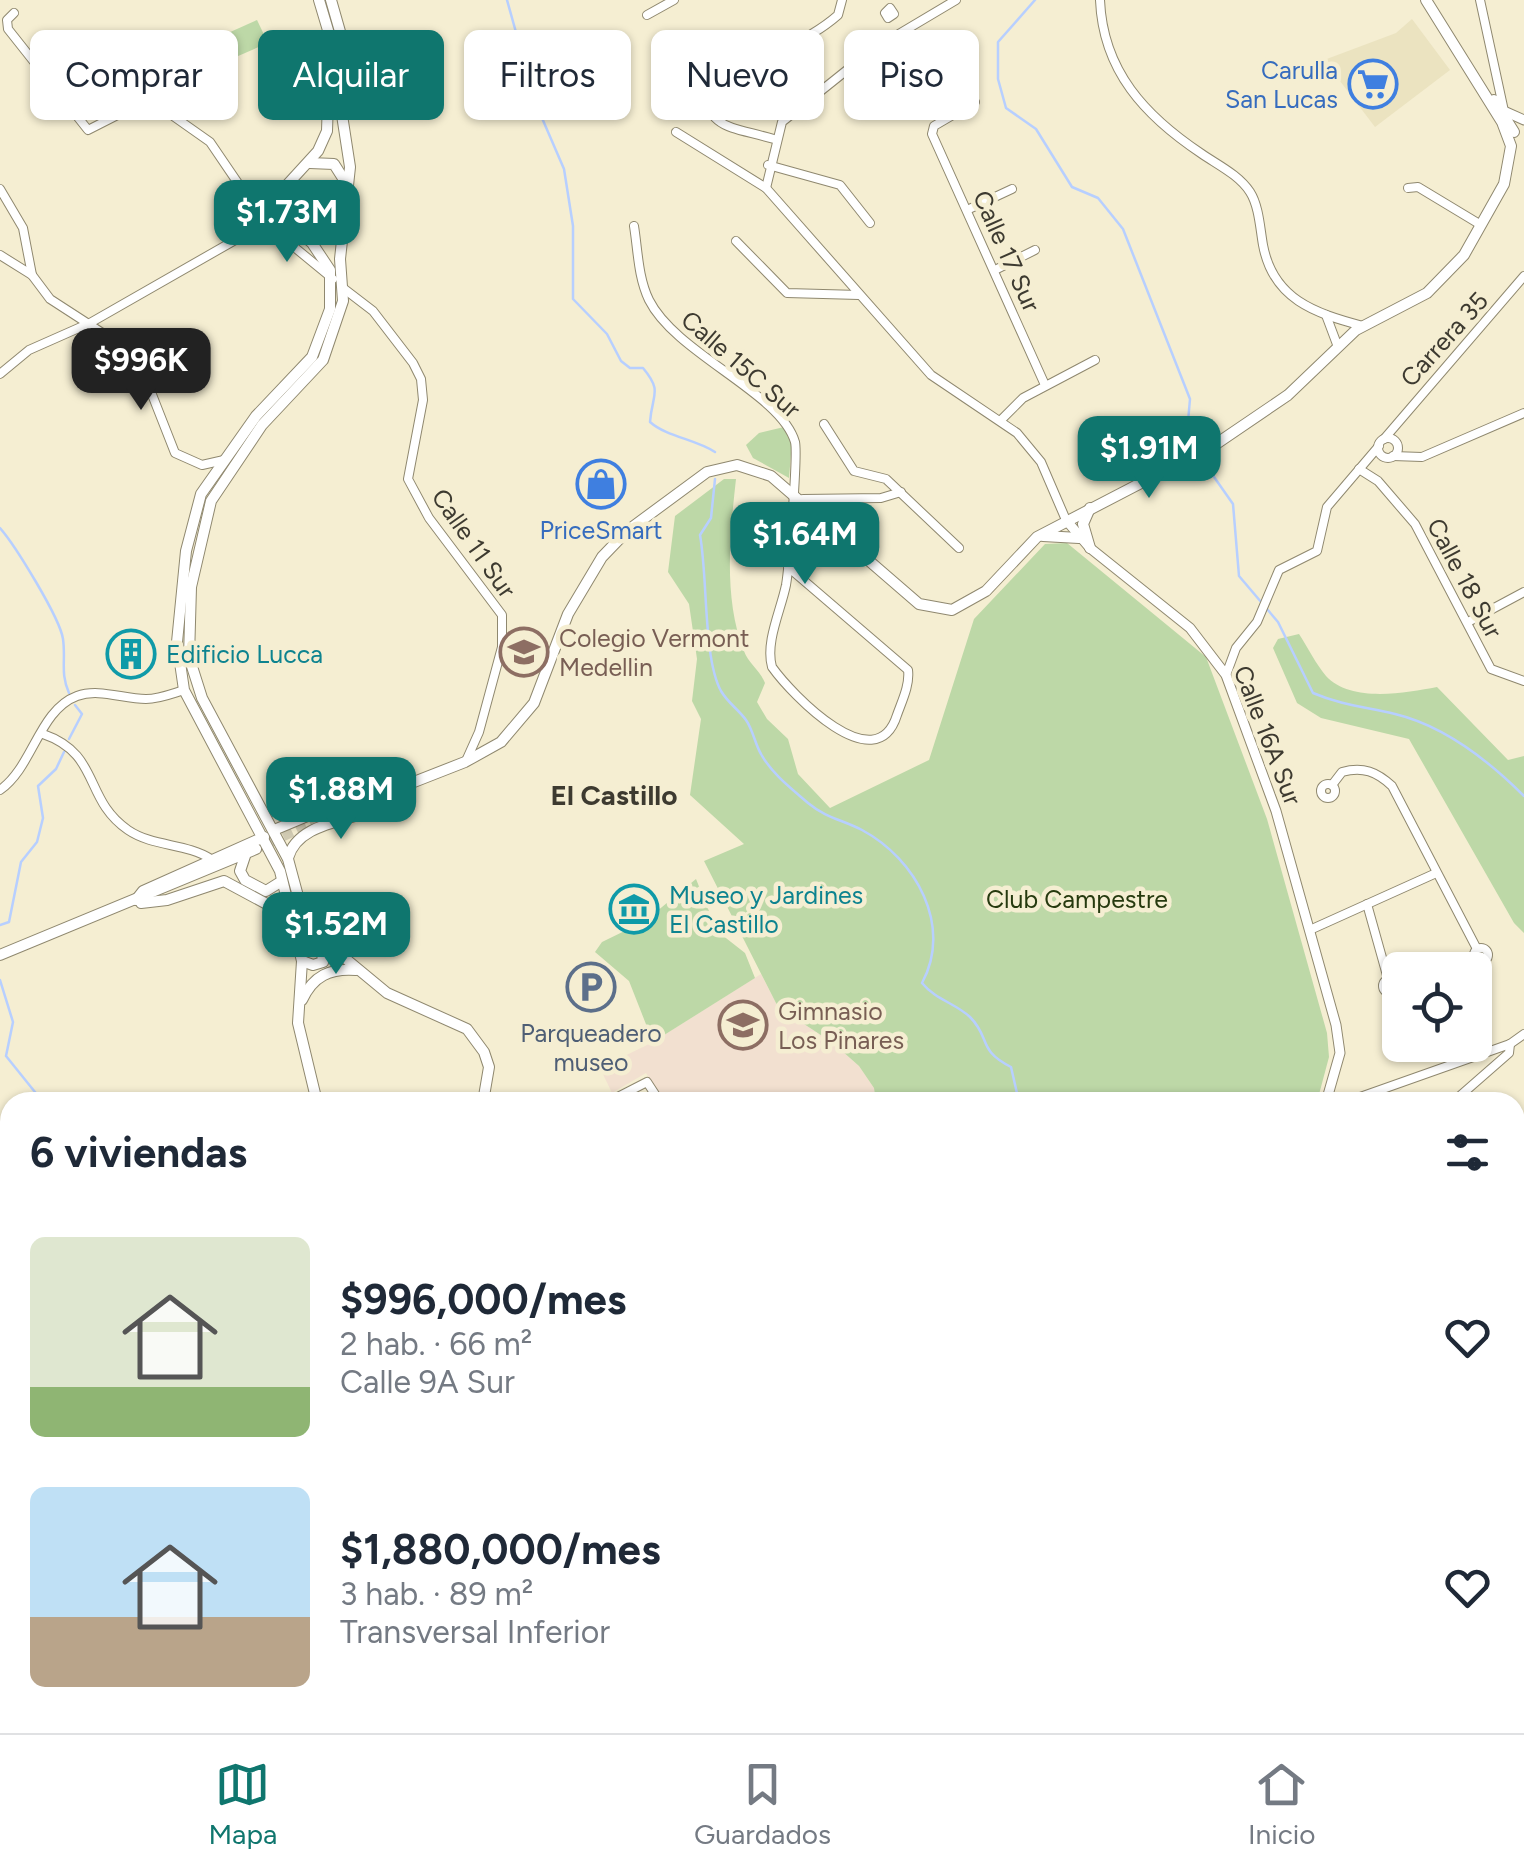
<!DOCTYPE html>
<html lang="es">
<meta charset="utf-8">
<style>
body{margin:0;font-family:Figtree,sans-serif;background:#f6f6f7;color:#1f2937;height:100vh;display:flex;flex-direction:column;font-size:38px;white-space:nowrap}
*{box-sizing:border-box;margin:0}
p{font-size:32px;color:#747a83}
.icon{flex:none;width:55px;height:55px;fill:none;stroke:currentColor;stroke-width:2;stroke-linecap:round;stroke-linejoin:round}
.map{position:relative;flex:1;overflow:hidden}
.details{position:absolute;left:0px;top:1092px;width:1525px;height:642px;display:flex;flex-direction:column;background:#fff;border-radius:30px 30px 0 0;box-shadow:0 2px 8px #0004}
.details>*{flex:none}
.guide{position:absolute;left:30px;top:30px;width:1000px;height:90px;display:flex;gap:20px}
.buttons{position:absolute;left:1382px;top:952px;display:grid;gap:20px}
.buttons a{display:grid;place-items:center;width:110px;height:110px;border-radius:15px;background:#fff;box-shadow:0 2px 8px #0004;font-size:50px}
.price{position:absolute;translate:-50% -85px;padding:0 22px;border-radius:20px;background:#0f766e;color:#fff;font-size:32px;line-height:65px;filter:drop-shadow(0 2px 5px #0008)}
.price::after{content:'';position:absolute;left:50%;top:60px;width:30px;height:22px;margin-left:-15px;background:inherit;clip-path:polygon(0 0,100% 0,50% 100%)}
.price.active{background:#222;color:#fff}
ul{padding:0;list-style:none}
li{display:flex;align-items:center;gap:30px;height:250px;padding:0 30px}
li span{display:grid;place-items:center;flex:none;width:280px;height:200px;border-radius:15px;color:#555}
li>.icon{margin-inline-start:auto}
span .icon{width:120px;height:120px;fill:#fffc;stroke-width:1}
li b{font-size:42px}
h2{display:flex;justify-content:space-between;align-items:center;height:120px;padding:0 30px;font-size:42px}
.pill{padding:0 35px;border-radius:15px;background:#fff;box-shadow:0 2px 8px #0004;font-size:35px;line-height:90px}
.pill.active{background:#0f766e;color:#fff}
.tab-bar{display:flex;justify-content:space-around;align-items:center;height:140px;border-top:2px solid #e0e1e3;background:#fff;font-size:28px;color:#747a83}
.tab-bar a{display:grid;justify-items:center;gap:5px}
.tab-bar .active{color:#0f766e}
.map>svg:first-child{display:block}
</style>
<div class="map">
<svg width="1524" height="1733" viewBox="0 0 1524 1733">
<rect width="100%" height="100%" fill="#f5eed2"/>
<polygon fill="#ebe3c0" points="1412,19 1450,70 1375,127 1324,60 1396,33"/>
<g fill="#f2e0d0">
<polygon points="761,974 778,1007 833,1043 859,1066 874,1088 876,1102 664,1102 646,1073 612,1093 600,1068 653,1042"/>
<polygon points="615,1725 887,1725 882,1733 619,1733"/>
</g>
<g fill="#bdd8a7">
<polygon points="257,20 268,43 229,60 219,37"/>
<polygon points="784,427 792,442 789,478 753,458 746,445 759,433"/>
<path d="M724 479H736C730 533 723 599 744 651 748 663 760 670 765 683L757 702 767 719 788 739 798 774 830 808 929 760 974 619 1045 544 1067 543 1206 657 1267 819 1327 1033 1329 1057 1317 1102H876L874 1088 859 1066 833 1043 778 1007 704 861 744 844 690 795 701 719 692 701 697 659 689 604 668 572 675 516Z"/>
<path d="M1299 634C1308 648 1316 664 1326 676 1351 703 1405 693 1437 687L1508 760 1524 756V933L1514 923 1409 739 1321 718 1297 703 1273 648 1278 639Z"/>
<polygon points="696,879 717,931 745,953 755,978 653,1042 629,981 595,952 602,942 645,921"/>
</g>
<g fill="none" stroke-linecap="round" stroke-linejoin="round">
<g stroke="#b7cfff" stroke-width="2.5">
<path d="M507 0 519 43 520 67 564 169 573 226V299L607 334 621 361 630 368H643C663 392 652 394 650 422 667 437 695 439 715 452"/>
<polyline points="1035,0 998,42 998,79 1006,108 1036,129 1072,187 1098,198 1123,229 1190,399 1187,433 1195,451"/>
<path d="M1200 457 1233 504 1239 576 1278 622 1313 693C1341 705 1366 707 1395 714 1445 726 1488 760 1524 796"/>
<path d="M715 479 711 518 700 535C708 579 703 658 721 691 728 703 738 709 746 720 753 730 755 744 761 754 772 774 792 789 808 803 826 818 843 820 862 830 916 859 953 926 922 983 936 1000 955 1003 970 1017 991 1038 977 1050 1011 1067L1019 1102"/>
<path d="M0 528C15 545 60 618 63 639 66 660 60 673 69 693"/>
<polyline points="69,739 82,714 75,705"/>
<polyline points="0,925 9,922 21,862 37,842 43,818 38,786 56,769 64,752"/>
<polyline points="0,980 13,1022 6,1056 43,1102"/>
<polyline points="0,1648 10,1675"/>
<polyline points="19,1725 21,1733"/>
<polyline points="186,1725 190,1733"/>
<polyline points="979,1733 981,1725"/>
</g>
<polyline stroke="#d0cab2" stroke-width="10" stroke-dasharray="10 5" stroke-linecap="butt" points="256,849 322,818"/>
<g stroke="#8f886f" stroke-width="10">
<g id="minor">
<path d="M1100 0C1103 71 1145 116 1202 154 1218 165 1239 175 1250 192 1259 206 1260 228 1263 245 1273 299 1314 313 1363 326"/>
<polyline points="1480,0 1504,111"/>
<polygon points="890,8 894,14 888,18 885,13"/>
<polyline points="14,13 7,20 8,29 88,130 149,99 210,142 265,223 333,279"/>
<polyline points="647,15 674,0"/>
<path d="M695 81C714 132 725 125 774 139"/>
<path d="M682 86C732 68 797 51 838 15L842 0"/>
<polyline points="975,102 934,126 932,134 1045,385"/>
<polyline points="676,132 766,188 931,375 1017,433 1041,462 1066,520"/>
<polyline points="768,165 840,185 870,223"/>
<polyline points="766,188 782,122 872,50 956,0"/>
<polyline points="1408,188 1418,187 1481,225"/>
<polyline points="0,189 23,228 32,275"/>
<polyline points="967,210 1012,189"/>
<path d="M634 226C638 251 638 277 649 300 676 354 781 393 795 442 798 454 789 568 786 585 781 610 765 642 772 667 792 695 876 782 897 715 902 701 910 685 908 670L788 567"/>
<polyline points="736,241 787,293 859,295"/>
<polyline points="0,255 32,275 50,299 121,345 140,364 175,453 202,465 224,460"/>
<polyline points="995,270 1035,250"/>
<polyline points="343,288 373,311 413,363 421,379 423,400 408,479 429,518 502,615 502,647 479,732 466,761"/>
<polyline points="1326,315 1338,347"/>
<polyline points="0,374 29,350 90,323 265,223 280,203"/>
<polyline points="1001,420 1023,398 1095,360"/>
<polyline points="824,424 854,471 886,479 959,548"/>
<circle cx="1388" cy="448" r="10"/>
<polyline points="1384,439 1524,276"/>
<polyline points="1393,456 1422,457 1524,413"/>
<polyline points="1359,469 1378,481 1415,524 1491,669 1524,681"/>
<polyline points="803,499 881,498 901,492"/>
<polyline points="1468,622 1524,592"/>
<polyline points="1226,675 1236,648 1257,622 1279,570 1317,551 1327,507 1379,446"/>
<path d="M43 734C101 754 83 799 128 830 153 847 186 843 211 859"/>
<circle cx="1328" cy="791" r="7"/>
<path d="M1332 785 1342 772C1363 766 1377 772 1392 786L1477 949"/>
<path d="M0 790C33 767 39 710 77 696 99 688 123 699 146 699 159 699 171 694 184 690"/>
<polyline points="1367,904 1388,979"/>
<polyline points="1312,929 1434,874"/>
<circle cx="1481" cy="955" r="7"/>
<circle cx="1390" cy="986" r="7"/>
<polyline points="608,1102 647,1082 660,1102"/>
<polyline points="1346,1102 1510,1044 1524,1034"/>
<polyline points="1453,1102 1509,1053 1510,1044"/>
<polyline points="1515,1289 1524,1282"/>
<polyline points="1515,1354 1524,1372"/>
<polyline points="1515,1556 1524,1550"/>
<polyline points="0,1570 10,1567"/>
<polyline points="1515,1685 1524,1700"/>
<polyline points="61,1725 63,1733"/>
<polyline points="110,1725 111,1733"/>
<polyline points="1179,1725 1181,1733"/>
<polyline points="1230,1725 1232,1733"/>
<polyline points="1405,1725 1409,1733"/>
<polyline points="26,1733 29,1725"/>
<polyline points="365,1733 379,1725"/>
<polyline points="891,1733 894,1725"/>
<polyline points="1430,1733 1443,1725"/>
</g>
</g>
<g stroke="#8f886f" stroke-width="11">
<g id="tertiary">
<polyline points="1504,111 1524,120"/>
<polyline points="1066,520 1090,548 1190,628 1226,675 1276,811 1336,1025 1340,1053 1326,1102"/>
<polyline points="0,1370 10,1364"/>
<polyline points="923,1725 926,1733"/>
<polyline points="948,1725 951,1733"/>
</g>
</g>
<g stroke="#8f886f" stroke-width="12">
<g id="secondary">
<polyline points="331,0 341,35 342,115 350,167 340,259 343,301 323,360 262,425 211,501 191,587 189,657 202,698 288,859 306,926 387,993 467,1029 484,1052 489,1067 483,1102"/>
<polyline points="1494,100 1514,132"/>
<polyline points="310,163 334,164 346,183"/>
<polyline points="304,234 327,235 342,223"/>
<polyline points="1043,536 1079,538"/>
<polyline points="1090,548 1083,524 1090,508"/>
<polyline points="322,818 465,762 501,742 534,703 568,614 602,557 627,531 707,472 737,465 771,476 919,604 952,610 986,591 1037,537 1216,444 1288,395 1356,330 1427,293 1464,255 1504,184 1511,146 1502,122 1426,0"/>
<polyline points="274,830 372,789 404,786"/>
<polyline points="245,856 240,871 245,880 266,891 282,881"/>
<path d="M288 858C301 811 381 826 406 787"/>
<polyline points="136,900 143,891 264,837"/>
<polyline points="141,903 167,900 224,881 289,916"/>
<polyline points="0,955 256,849"/>
<polyline points="302,961 313,965 323,962 321,943"/>
<path d="M302 1000C313 976 330 968 356 970"/>
<polyline points="317,1102 298,1023 302,961 280,871 184,690 177,642 186,551 201,494 256,416 312,357 330,309 330,270 312,243 287,222 280,203 286,186 318,151 327,131 330,37 319,0"/>
<polyline points="594,1725 595,1733"/>
<polyline points="609,1725 612,1733"/>
</g>
</g>
<g stroke="#8f886f" stroke-width="14">
<g id="primary">
<polyline points="1515,1468 1524,1464"/>
<polyline points="1515,1482 1524,1477"/>
<polyline points="914,1725 915,1733"/>
<polyline points="1022,1733 1023,1725"/>
<polyline points="1041,1733 1050,1725"/>
<polyline points="1066,1733 1075,1725"/>
</g>
</g>
<use href="#minor" stroke="#fff" stroke-width="8"/>
<use href="#tertiary" stroke="#fff" stroke-width="9"/>
<use href="#secondary" stroke="#fff" stroke-width="10"/>
<use href="#primary" stroke="#fff" stroke-width="11"/>
</g>
<defs>
<g id="supermarket-ring" transform="scale(2.5)"><circle r="9.5" fill="#f5eed2" stroke="#3f7fe0" stroke-width="1.5"/><path d="M-6-5.5h2.5l.6 2H6L4.5 2H-2.5L-4.4-4H-6ZM-1.5 3.2a1.3 1.3 0 1 0 .1 0ZM3 3.2a1.3 1.3 0 1 0 .1 0Z" fill="#3f7fe0"/></g>
<g id="shop-ring" transform="scale(2.5)"><circle r="9.5" fill="#f5eed2" stroke="#3f7fe0" stroke-width="1.5"/><path d="M-5-2.5h2.3a2.7 3.5 0 0 1 5.4 0H5L5.5 6h-11ZM-1.5-2.5h3a1.5 2.3 0 0 0-3 0Z" fill="#3f7fe0"/></g>
<g id="school-ring" transform="scale(2.5)"><circle r="9.5" fill="#f5eed2" stroke="#8d6e63" stroke-width="1.5"/><path d="M0-5L7-2L0 1L-7-2ZM-4 1L0 2.5L4 1V4Q0 6-4 4Z" fill="#8d6e63"/></g>
<g id="building-ring" transform="scale(2.5)"><circle r="9.5" fill="#f5eed2" stroke="#0f9aa8" stroke-width="1.5"/><path d="M-4-6H4V6H1V3H-1V6H-4ZM-2.5-4.3h1.7v1.8h-1.7ZM.8-4.3h1.7v1.8H.8ZM-2.5-1h1.7V.8h-1.7ZM.8-1h1.7V.8H.8Z" fill="#0f9aa8"/></g>
<g id="museum-ring" transform="scale(2.5)"><circle r="9.5" fill="#f5eed2" stroke="#0f9aa8" stroke-width="1.5"/><path d="M0-6L6-3V-2H-6V-3ZM-5-1h2V3h-2ZM-1-1h2V3h-2ZM3-1h2V3H3ZM-6 4H6V6H-6Z" fill="#0f9aa8"/></g>
<g id="parking-ring" transform="scale(2.5)"><circle r="9.5" fill="#f5eed2" stroke="#5c6f8a" stroke-width="1.5"/><path d="M-3.5-5.5H1a3.5 3.5 0 0 1 0 7H-1V5.5H-3.5ZM-1-3.4V-.6H.8a1.4 1.4 0 0 0 0-2.8Z" fill="#5c6f8a"/></g>
</defs>
<g fill-rule="evenodd">
<use href="#supermarket-ring" x="1373" y="84"/>
<use href="#shop-ring" x="601" y="484"/>
<use href="#school-ring" x="524" y="652"/>
<use href="#building-ring" x="131" y="654"/>
<use href="#museum-ring" x="634" y="909"/>
<use href="#parking-ring" x="591" y="987"/>
<use href="#school-ring" x="743" y="1025"/>
</g>
<g text-anchor="middle" stroke-width="9" stroke-linejoin="round" paint-order="stroke">
<g font-size="25" fill="#366cbe" stroke="#f5eed2" text-anchor="end">
<text x="1338" y="79">Carulla<tspan x="1338" dy="29">San Lucas</tspan></text>
<text x="601" y="539" text-anchor="middle">PriceSmart</text>
</g>
<g font-size="25" fill="#3d3a30" stroke="#f5eed2">
<text transform="translate(1007 251) rotate(66)" y="9">Calle 17 Sur</text>
<text transform="translate(1444 339) rotate(-48)" y="9">Carrera 35</text>
<text transform="translate(741 364) rotate(41)" y="9">Calle 15C Sur</text>
<text transform="translate(474 543) rotate(55)" y="9">Calle 11 Sur</text>
<text transform="translate(1465 578) rotate(62)" y="9">Calle 18 Sur</text>
<text transform="translate(1268 735) rotate(69)" y="9">Calle 16A Sur</text>
</g>
<g font-size="25" fill="#785e54" stroke="#f5eed2" text-anchor="start">
<text x="559" y="647">Colegio Vermont<tspan x="559" dy="29">Medellin</tspan></text>
<text x="778" y="1020">Gimnasio<tspan x="778" dy="29">Los Pinares</tspan></text>
</g>
<g font-size="25" fill="#0d838f" stroke="#f5eed2" text-anchor="start">
<text x="166" y="663">Edificio Lucca</text>
<text x="669" y="904">Museo y Jardines<tspan x="669" dy="29">El Castillo</tspan></text>
</g>
<g font-size="25" fill="#263a0f" stroke="#f5eed2">
<text x="1077" y="908">Club Campestre</text>
</g>
<g font-size="25" fill="#4e5e75" stroke="#f5eed2">
<text x="591" y="1042">Parqueadero<tspan x="591" dy="29">museo</tspan></text>
</g>
<g font-size="28" font-weight="bold" fill="#3d3a30" stroke="#f5eed2">
<text x="614" y="805">El Castillo</text>
</g>
</g>
</svg>
<div class="buttons">
<a><svg class="icon" aria-label="locate" viewBox="0 0 24 24"><circle cx="12" cy="12" r="6"/><path d="M12 2v4M12 18v4M2 12h4M18 12h4"/></svg></a>
</div>
<b class="price" style="left:287px;top:265px">$1.73M</b>
<b class="price active" style="left:141px;top:413px">$996K</b>
<b class="price" style="left:1149px;top:501px">$1.91M</b>
<b class="price" style="left:805px;top:587px">$1.64M</b>
<b class="price" style="left:341px;top:842px">$1.88M</b>
<b class="price" style="left:336px;top:977px">$1.52M</b>
<div class="guide">
<a class="pill">Comprar</a>
<a class="pill active">Alquilar</a>
<a class="pill">Filtros</a>
<a class="pill">Nuevo</a>
<a class="pill">Piso</a>
</div>
<section class="details">
<h2>6 viviendas<svg class="icon" aria-label="filters" viewBox="0 0 24 24"><path d="M4 7h16M4 17h16"/><circle cx="9" cy="7" r="2"/><circle cx="15" cy="17" r="2"/></svg></h2>
<ul>
<li><span style="background:linear-gradient(#dfe7d0 75%,#8fb573 0)"><svg class="icon" aria-label="home" viewBox="0 0 24 24"><path d="M3 11l9-7 9 7M6 9v11h12V9"/></svg></span><div><b>$996,000/mes</b><p>2 hab. · 66 m²</p><p>Calle 9A Sur</p></div><svg class="icon" aria-label="heart" viewBox="0 0 24 24"><path d="M12 20l-8-8c-3-5 5-10 8-4 3-6 11-1 8 4z"/></svg></li>
<li><span style="background:linear-gradient(#bfe0f5 65%,#b9a48a 0)"><svg class="icon" aria-label="home" viewBox="0 0 24 24"><path d="M3 11l9-7 9 7M6 9v11h12V9"/></svg></span><div><b>$1,880,000/mes</b><p>3 hab. · 89 m²</p><p>Transversal Inferior</p></div><svg class="icon" aria-label="heart" viewBox="0 0 24 24"><path d="M12 20l-8-8c-3-5 5-10 8-4 3-6 11-1 8 4z"/></svg></li>
</ul>
</section>
</div>
<nav class="tab-bar">
<a class="active"><svg class="icon" aria-label="map" viewBox="0 0 24 24"><path d="M3 6l6-2 6 2 6-2v14l-6 2-6-2-6 2zM9 4v14M15 6v14"/></svg>Mapa</a>
<a><svg class="icon" aria-label="saved" viewBox="0 0 24 24"><path d="M7 4h10v16l-5-4-5 4z"/></svg>Guardados</a>
<a><svg class="icon" aria-label="home" viewBox="0 0 24 24"><path d="M3 11l9-7 9 7M6 9v11h12V9"/></svg>Inicio</a>
</nav>
